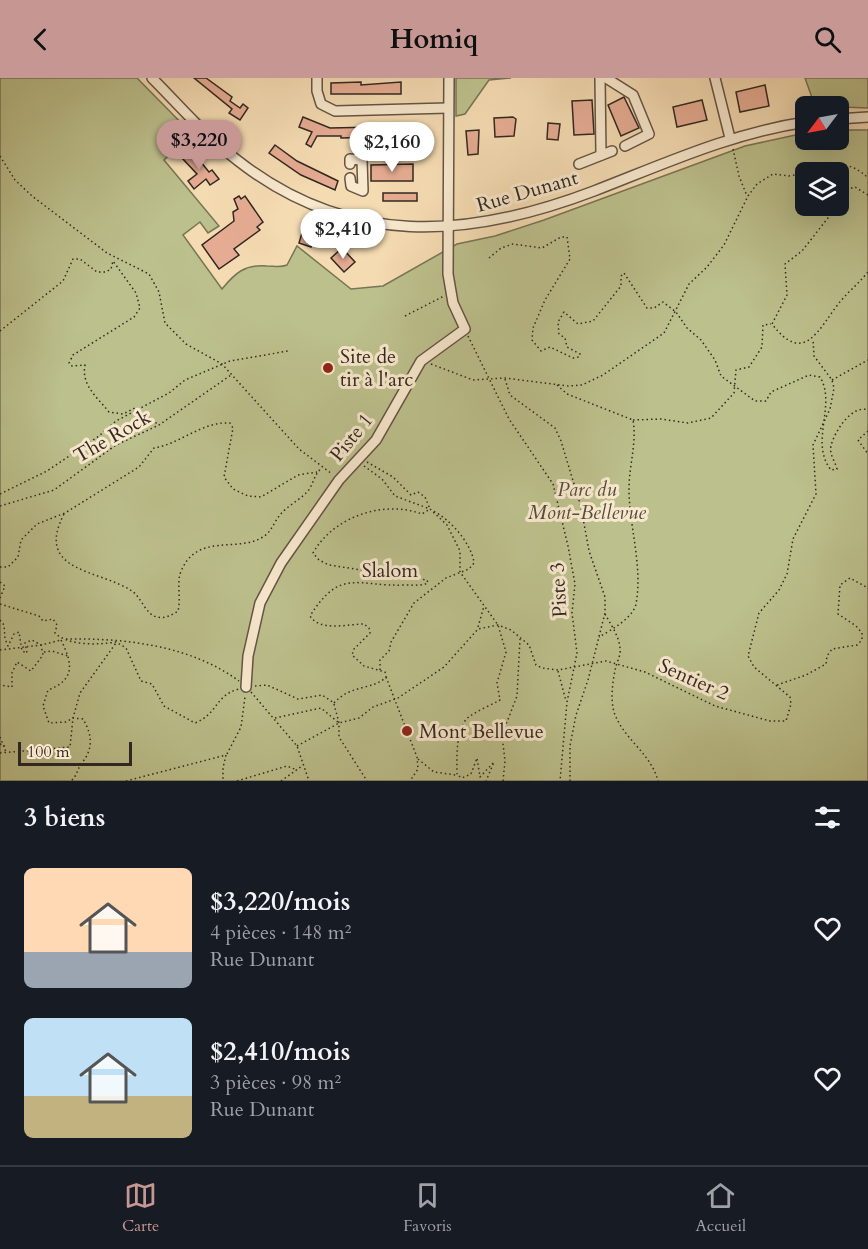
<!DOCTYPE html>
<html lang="fr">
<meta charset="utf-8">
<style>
body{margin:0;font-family:Cardo,serif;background:#242831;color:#f1f3f6;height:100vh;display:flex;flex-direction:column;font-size:22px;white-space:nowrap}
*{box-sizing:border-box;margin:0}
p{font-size:20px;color:#9ea1a6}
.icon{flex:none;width:33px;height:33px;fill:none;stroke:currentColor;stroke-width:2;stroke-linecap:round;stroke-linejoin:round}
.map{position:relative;height:703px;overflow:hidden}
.sheet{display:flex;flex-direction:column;background:#171b24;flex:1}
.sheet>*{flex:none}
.needle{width:39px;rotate:238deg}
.fabs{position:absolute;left:795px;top:18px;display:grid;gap:12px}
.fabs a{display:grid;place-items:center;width:54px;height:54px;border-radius:9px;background:#171b24;box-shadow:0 6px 24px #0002;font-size:30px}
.scale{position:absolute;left:18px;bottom:15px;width:114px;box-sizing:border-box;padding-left:6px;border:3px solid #322721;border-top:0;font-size:16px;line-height:21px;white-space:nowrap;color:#322721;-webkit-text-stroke:4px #f8e8cd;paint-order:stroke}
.price{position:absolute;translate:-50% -51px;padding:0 14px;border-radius:21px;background:#fff;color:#222;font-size:20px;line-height:39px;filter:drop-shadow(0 2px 3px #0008)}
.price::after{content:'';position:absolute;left:50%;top:36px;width:18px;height:14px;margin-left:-9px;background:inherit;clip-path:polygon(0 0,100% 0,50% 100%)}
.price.active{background:#c59692;color:#111}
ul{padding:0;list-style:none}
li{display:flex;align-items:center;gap:18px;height:150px;padding:0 24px}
li span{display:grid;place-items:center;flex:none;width:168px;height:120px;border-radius:9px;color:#555}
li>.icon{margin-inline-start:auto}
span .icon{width:72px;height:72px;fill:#fffc;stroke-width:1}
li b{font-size:26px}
h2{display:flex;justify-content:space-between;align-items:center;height:72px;padding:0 24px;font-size:26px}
header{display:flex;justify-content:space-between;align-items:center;height:78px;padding:0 24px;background:#c59692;color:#111;font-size:27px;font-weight:800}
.dock{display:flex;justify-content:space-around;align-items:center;height:84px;border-top:2px solid #363941;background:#171b24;font-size:16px;color:#9ea1a6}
.dock a{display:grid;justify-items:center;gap:3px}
.dock .active{color:#c59692}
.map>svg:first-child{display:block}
</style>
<header><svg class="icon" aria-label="back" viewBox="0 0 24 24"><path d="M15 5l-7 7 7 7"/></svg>Homiq<svg class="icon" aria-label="search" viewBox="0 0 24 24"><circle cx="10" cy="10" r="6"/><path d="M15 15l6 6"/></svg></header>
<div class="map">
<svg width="868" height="703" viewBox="0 0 868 703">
<rect width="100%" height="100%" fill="#f5dbb2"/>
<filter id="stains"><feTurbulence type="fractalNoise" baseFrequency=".00333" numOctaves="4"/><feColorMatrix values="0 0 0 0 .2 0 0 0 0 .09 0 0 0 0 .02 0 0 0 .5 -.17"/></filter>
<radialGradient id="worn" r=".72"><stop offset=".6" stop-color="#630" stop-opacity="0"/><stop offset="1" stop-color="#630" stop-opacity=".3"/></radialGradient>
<g fill="#bcc08c" stroke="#777456" stroke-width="1.5" fill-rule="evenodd">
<path d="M0 0H137L192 56 164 82 219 148 208 155 200 144 183 157 222 211C235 195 245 186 267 188 275 188 280 190 287 187L297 168 351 211 383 208 457 166 495 158 544 142 745 68 805 55 806 62H838L839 52H868V703H0ZM806 94H838V128H806Z"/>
<polygon points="456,0 511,0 489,2 465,36 456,38"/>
<polygon points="805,0 868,0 868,30 815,28"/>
</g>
<g fill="#e6ac93" stroke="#322721" stroke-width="1.5">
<polygon points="194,0 206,0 232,19 230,23 240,30 243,26 248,30 240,42 229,35 232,31"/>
<polygon points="361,4 361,7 401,4 401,16 331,16 331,5"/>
<polygon points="765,7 769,28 740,34 736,14"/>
<polygon points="624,19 639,50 621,58 608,27"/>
<polygon points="592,22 594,56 574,57 572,23"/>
<polygon points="702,22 707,42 677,49 673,29"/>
<polygon points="303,39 330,50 423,48 423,58 341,60 341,58 317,58 311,69 306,66 312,54 299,49"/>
<polygon points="513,39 516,41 514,58 495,59 494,40"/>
<polygon points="548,45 560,46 558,62 547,61"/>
<polygon points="479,52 478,76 468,77 466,53"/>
<polygon points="275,67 297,83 338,103 335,112 301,97 269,75"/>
<polygon points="191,72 209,94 212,92 219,101 210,107 206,101 194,111 188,103 197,96 182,80"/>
<polygon points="413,86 413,103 371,103 371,87"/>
<rect x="383" y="115" width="34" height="8"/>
<polygon points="239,118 241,121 245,118 263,144 257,149 260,152 234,171 239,177 219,191 202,167 234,143 233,134 238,131 234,121"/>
<polygon points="304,148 316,152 311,169 299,165"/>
<polygon points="342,170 355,184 344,194 331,180"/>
</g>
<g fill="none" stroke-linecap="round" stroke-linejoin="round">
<g stroke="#635445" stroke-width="12">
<g id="minor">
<path d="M152 0C180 28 205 58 237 82 349 170 468 161 594 113 664 86 731 55 806 44"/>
<polyline points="317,0 317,13 321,26 335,33 448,30"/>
<polyline points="600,0 601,77"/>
<polyline points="606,0 633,17 649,56 625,68"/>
<polyline points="715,0 730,60"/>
<polyline points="838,41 868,39"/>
<polyline points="350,86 350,81 362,82 363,113 351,108 350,100"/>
<polyline points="579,86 612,73"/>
<polyline points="246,609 248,578 260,525 281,485 339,402 376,362 421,283 465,251 453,225 448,196 449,0"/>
</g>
</g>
<g stroke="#322721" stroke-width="1.5" stroke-dasharray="1.5 3" stroke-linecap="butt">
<polyline points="733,71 739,98 747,118"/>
<polyline points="0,78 15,102 32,118 107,175 149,196 159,214 165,245 186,266 222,286 299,371 332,396"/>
<path d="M806 94C829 85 849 81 868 100"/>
<polyline points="838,114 855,109 868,117"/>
<path d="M816 128 829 132 831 136 802 173 785 186 787 217 772 246C804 288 818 252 839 225 848 214 859 205 868 194"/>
<path d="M489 180 501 170 513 166 542 170 561 159H567L570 181 545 222 533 250 532 262 541 273 550 269 573 280 579 279 580 276 567 269 565 260 559 256 558 244 564 234 578 246 593 243 621 208V198L624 195 647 230H654L663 224 676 234 687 250 701 262 715 282 721 298 755 323H766L771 314 809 297 820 299C837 327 809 364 831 392L837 391C835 383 829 376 831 368 834 354 852 326 868 332"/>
<polyline points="405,238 444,218"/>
<path d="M0 253 63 203 73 181H80L97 194H106L111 191 113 183 136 215 140 230 134 239 73 277 69 285 72 288 85 287C81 307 97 319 109 334L123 336 135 330 159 347"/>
<polyline points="468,258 509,341 553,406 568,468 575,506 572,535 577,575 567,624 560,703"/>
<polyline points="431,286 473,302 505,300 568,308 582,307 603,297 664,255 689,206 707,189 724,167 748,118 757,106 773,96 789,98 806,95"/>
<polyline points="505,301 510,317 555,350 561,363 581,429 589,473 605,519 605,535 588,602 576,637 570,668 570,703"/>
<polyline points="832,302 868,282"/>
<path d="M557 307 567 316 633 342C637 365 629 387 629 411 629 448 643 488 636 526 633 540 611 552 599 559"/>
<polyline points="633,342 661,341 688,345 711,340 734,315 736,292 749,289 762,269 763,247 771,246"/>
<polyline points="868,353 858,362 868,376"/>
<polyline points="367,384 393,399 411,417 418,414 425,419 430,431"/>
<path d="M364 388 382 401 395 418 430 431 447 447 460 473V494L498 547 506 574 497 605 500 622C491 627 479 632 470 638 455 648 457 680 457 697L462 700 471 696 477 680 480 699 494 684 486 703"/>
<polyline points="0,416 47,393 99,358 116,343 169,315 185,302 230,283 288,273"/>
<polyline points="0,428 54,412 116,367 159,347 231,297"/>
<path d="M64 436C34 494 98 491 132 513 141 519 146 537 157 539 165 541 172 537 178 533 181 521 177 507 180 496 196 451 241 478 267 456 272 451 275 443 280 437 287 428 300 422 308 413 314 405 314 396 322 390"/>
<path d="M0 489H8L18 479 21 462 37 446 65 435 139 389 154 370C180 366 203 343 230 345L233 350 224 399 233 411 248 418 261 419 298 397 317 394"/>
<polyline points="0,504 5,508 0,520"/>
<path d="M0 526 39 538 43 543 53 541 57 547 55 555C68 568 99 567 116 564L126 570 141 603 152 606 164 628 195 645C218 636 215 617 239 611"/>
<path d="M605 536C611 547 619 558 620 570 621 576 618 582 616 588 613 601 610 620 614 634 623 661 651 675 658 703"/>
<polyline points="0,542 4,547 5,561 8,568 14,556 19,554 22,573 27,575 25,565 32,562 41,567 43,577 31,593 17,584 12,595 12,609 0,607"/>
<polyline points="478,549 484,528"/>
<path d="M66 561C124 560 190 567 239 603"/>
<path d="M61 562C73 586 75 602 48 612L43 628 49 645 66 644 73 640 83 641C93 658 93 672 81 686 77 692 77 698 71 703"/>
<polyline points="0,572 41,567 61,562"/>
<polyline points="44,574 52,573 68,578"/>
<path d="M380 592V582L389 573 391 564 414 525 446 500 469 491 474 485C472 466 450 441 433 433"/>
<polyline points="558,593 566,623"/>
<polyline points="386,599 417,679 418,691 410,703"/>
<polyline points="777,607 806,597 826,586 827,578 832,571 857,567 862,562 862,555 856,548 838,536 840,507 850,500 868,510"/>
<polyline points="255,608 267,607 298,621 322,617 334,625"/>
<polyline points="251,614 297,668 309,703"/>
<path d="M334 625C351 606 374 612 386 599L385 594 364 588 352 577 354 571 370 555 369 550 364 546C348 546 320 554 310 538 341 489 357 509 405 507 413 507 421 508 428 505L427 502 329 487 319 482 313 475C334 438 384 422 422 436L430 431"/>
<polyline points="334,626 339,645 339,659 367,703"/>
<polyline points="275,640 321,630 339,645"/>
<polyline points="0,659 6,674"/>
<polyline points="0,666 5,668"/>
<polyline points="297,668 339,645 359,640 373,629 398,620 444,589 478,551 498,547 511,552 529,567 536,587 542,590 558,592 606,583 645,594 715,628 770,643 786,643 791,626 790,619 754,589 748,578 759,535 779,512 787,496 793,461 816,416 813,367 830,331 834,310 832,302 814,278 813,261"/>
<polyline points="0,675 70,669 73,640 80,615 116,565"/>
<polyline points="227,676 241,649 245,619"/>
<polyline points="418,681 434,694 456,697"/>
<polyline points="126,703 226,677 223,690 223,703"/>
<polyline points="237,703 287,688 297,692"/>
<polyline points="281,703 302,688"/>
<polyline points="503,703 505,683 502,657 517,618 520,561"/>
</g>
<use href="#minor" stroke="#f8e8cd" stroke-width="9"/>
</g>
<g fill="#8f2418" stroke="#f8e8cd" stroke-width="2">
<circle cx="328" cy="290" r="6"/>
<circle cx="407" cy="653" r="6"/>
</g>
<g text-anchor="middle" stroke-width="6" stroke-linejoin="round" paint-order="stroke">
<g font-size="20" fill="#322721" stroke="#f8e8cd">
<text transform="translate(527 113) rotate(-16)" y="7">Rue Dunant</text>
<text transform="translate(112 358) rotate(-30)" y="7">The Rock</text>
<text transform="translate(351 359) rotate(-51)" y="7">Piste 1</text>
<text x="390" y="499">Slalom</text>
<text transform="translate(558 512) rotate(-93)" y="7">Piste 3</text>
<text transform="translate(694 601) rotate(24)" y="7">Sentier 2</text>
</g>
<g font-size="20" fill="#322721" stroke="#f8e8cd" text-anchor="start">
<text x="340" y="285">Site de<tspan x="340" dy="23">tir à l'arc</tspan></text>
<text x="419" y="660">Mont Bellevue</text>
</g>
<g font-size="20" font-style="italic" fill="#544d3c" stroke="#f8e8cd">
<text x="587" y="418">Parc du<tspan x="587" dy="23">Mont-Bellevue</tspan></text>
</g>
</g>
<rect width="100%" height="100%" filter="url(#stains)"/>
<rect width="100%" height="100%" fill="url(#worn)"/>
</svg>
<div class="fabs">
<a><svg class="needle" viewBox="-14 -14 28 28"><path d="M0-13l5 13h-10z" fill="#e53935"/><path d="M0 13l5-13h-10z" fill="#9ea1a6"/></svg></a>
<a><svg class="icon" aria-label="layers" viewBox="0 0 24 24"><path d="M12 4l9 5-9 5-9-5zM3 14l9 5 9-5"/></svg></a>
</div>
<div class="scale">100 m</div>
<b class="price active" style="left:199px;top:93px">$3,220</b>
<b class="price" style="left:392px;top:95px">$2,160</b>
<b class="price" style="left:343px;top:182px">$2,410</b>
</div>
<section class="sheet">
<h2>3 biens<svg class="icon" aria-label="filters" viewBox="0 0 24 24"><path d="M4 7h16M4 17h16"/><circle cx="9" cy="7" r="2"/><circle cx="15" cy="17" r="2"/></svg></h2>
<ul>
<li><span style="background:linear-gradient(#ffd9b3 70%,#9aa5b1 0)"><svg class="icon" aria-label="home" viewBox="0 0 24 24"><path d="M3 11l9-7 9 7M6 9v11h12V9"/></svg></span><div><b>$3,220/mois</b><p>4 pièces · 148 m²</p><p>Rue Dunant</p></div><svg class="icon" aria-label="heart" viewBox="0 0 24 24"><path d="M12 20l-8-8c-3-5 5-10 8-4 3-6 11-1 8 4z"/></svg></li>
<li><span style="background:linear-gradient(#bfe0f5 65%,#c2b280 0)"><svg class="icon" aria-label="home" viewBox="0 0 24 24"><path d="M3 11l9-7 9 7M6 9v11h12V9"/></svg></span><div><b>$2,410/mois</b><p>3 pièces · 98 m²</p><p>Rue Dunant</p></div><svg class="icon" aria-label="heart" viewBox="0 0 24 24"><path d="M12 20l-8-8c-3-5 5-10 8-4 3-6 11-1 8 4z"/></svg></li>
</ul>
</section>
<nav class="dock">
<a class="active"><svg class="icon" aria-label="map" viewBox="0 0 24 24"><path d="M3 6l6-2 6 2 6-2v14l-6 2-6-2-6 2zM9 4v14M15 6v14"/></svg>Carte</a>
<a><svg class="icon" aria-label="saved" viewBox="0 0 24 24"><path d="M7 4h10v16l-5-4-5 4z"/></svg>Favoris</a>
<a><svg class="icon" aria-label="home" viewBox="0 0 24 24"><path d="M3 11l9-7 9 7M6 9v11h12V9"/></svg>Accueil</a>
</nav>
